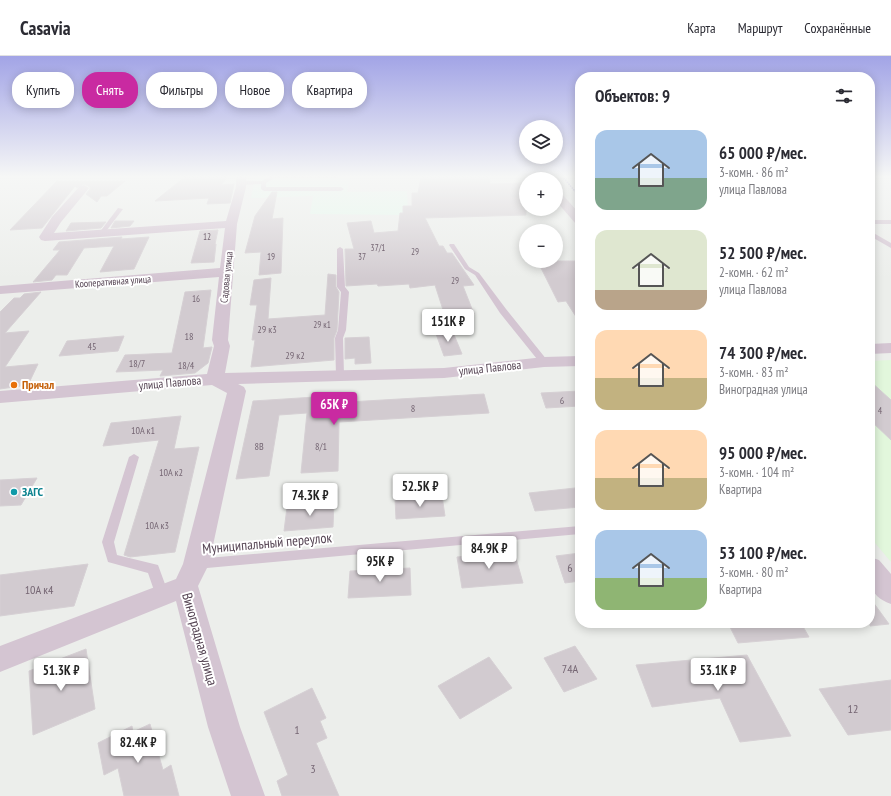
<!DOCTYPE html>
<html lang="ru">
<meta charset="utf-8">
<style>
body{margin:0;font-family:"PT Sans Narrow",sans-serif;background:#f2f2f3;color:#2b2b33;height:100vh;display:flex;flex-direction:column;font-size:15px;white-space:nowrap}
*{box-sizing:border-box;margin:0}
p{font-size:13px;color:#7c7c81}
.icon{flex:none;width:22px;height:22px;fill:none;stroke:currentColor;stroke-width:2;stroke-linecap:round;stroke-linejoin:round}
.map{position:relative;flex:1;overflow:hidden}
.panel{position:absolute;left:575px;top:16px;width:300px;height:556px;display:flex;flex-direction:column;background:#fff;border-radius:16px;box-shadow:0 2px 10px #0003}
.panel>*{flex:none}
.hud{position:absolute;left:12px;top:16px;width:380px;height:36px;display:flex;gap:8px}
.fabs{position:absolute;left:519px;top:64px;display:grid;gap:8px}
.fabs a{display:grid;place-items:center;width:44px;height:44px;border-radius:50%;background:#fff;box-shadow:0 2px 10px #0003;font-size:20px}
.price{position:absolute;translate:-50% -34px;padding:0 9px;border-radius:4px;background:#fff;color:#222;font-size:13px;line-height:26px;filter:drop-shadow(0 1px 2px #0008)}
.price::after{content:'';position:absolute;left:50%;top:24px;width:12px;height:9px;margin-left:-6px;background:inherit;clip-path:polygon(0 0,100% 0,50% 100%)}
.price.current{background:#c92aa1;color:#fff}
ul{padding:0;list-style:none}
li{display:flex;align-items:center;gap:12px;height:100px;padding:0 20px}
li span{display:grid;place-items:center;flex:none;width:112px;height:80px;border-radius:12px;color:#555}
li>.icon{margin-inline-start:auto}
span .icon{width:48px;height:48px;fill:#fffc;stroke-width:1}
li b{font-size:17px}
h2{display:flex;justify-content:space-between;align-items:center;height:48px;padding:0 20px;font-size:17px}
.chip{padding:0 14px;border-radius:16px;background:#fff;box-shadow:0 2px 10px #0003;font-size:14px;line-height:36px}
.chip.current{background:#c92aa1;color:#fff}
header{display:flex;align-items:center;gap:24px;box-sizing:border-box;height:56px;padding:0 20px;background:#fff;border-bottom:1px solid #e1e1e2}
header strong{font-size:19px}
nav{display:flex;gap:22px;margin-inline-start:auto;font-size:14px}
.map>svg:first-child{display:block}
</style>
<header>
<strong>Casavia</strong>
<nav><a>Карта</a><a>Маршрут</a><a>Сохранённые</a></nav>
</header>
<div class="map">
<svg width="891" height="740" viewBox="0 0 891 740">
<rect width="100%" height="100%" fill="#eceeeb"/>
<polygon fill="#e4f9ec" points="350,120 347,136 407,135 408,159 310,158 313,140 251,142 255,121"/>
<polygon fill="#e2f7dc" points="891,304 891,506 870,481 870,305"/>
<g fill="#d2cbd0" stroke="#d6d0d4">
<polygon points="186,120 228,120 221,129 234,128 230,147 207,148 209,142 155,145"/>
<polygon points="421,120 489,120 490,128 522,127 526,135 526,159 425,162 439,190 443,190 447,197 452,197 474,229 463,230 474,258 445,260 435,229 410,232 409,228 378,230 377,228 346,230 345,193 354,193 347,167 371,165 374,177 398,175 400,157 403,157 403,150 412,150 412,137 418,137"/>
<polygon points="57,125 125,125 107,140 101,140 97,146 86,138 90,133 90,131 84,128 77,132 75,130 42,172 10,174"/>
<polygon points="272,136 277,136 272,163 283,162 281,217 259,219 261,196 245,197 255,160"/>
<polygon points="115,165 134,165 130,170 111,172"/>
<polygon points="106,166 101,172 66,175 71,167"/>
<polygon points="218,174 215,188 216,188 214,206 191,207 200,175"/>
<polygon points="122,181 121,183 149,181 134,213 100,216 114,190 84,192 67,219 56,219 52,224 33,226 60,194 53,194 59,186"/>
<polygon points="542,205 576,205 580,211 580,267 566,245 558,246 541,212 546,212"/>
<polygon points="328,218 336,219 336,231 339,236 337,274 334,282 334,304 251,311 255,284 252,284 257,249 250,249 254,224 271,222 268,263 325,259"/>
<polygon points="211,234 203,292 212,291 208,307 195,317 160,320 163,314 116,316 125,299 172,297 185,236"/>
<polygon points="41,236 5,277 29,275 5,311 38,308 28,329 0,333 0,256 14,242 20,242 24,238"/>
<polygon points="452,274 462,298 444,300 435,275"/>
<polygon points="124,280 118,295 59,300 67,285"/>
<polygon points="369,281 371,307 355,308 355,302 345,303 345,282"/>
<polygon points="870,325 891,344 891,384 870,364"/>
<polygon points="580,335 580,350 546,352 541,337"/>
<polygon points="484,338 489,357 339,366 338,415 301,417 307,357 279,359 269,420 236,423 253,345 315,341 315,348"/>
<polygon points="181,360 174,393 199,391 175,496 130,501 124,499 159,384 103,390 111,367"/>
<polygon points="37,422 21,449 0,450 0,424"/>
<polygon points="575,432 580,444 580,451 535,455 529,437"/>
<polygon points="442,440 445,460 396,463 395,443"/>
<polygon points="334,447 333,471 284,475 287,451"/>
<polygon points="514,495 523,527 462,532 457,501"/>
<polygon points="580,497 580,525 565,527 556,500"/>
<polygon points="88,508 74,550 0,560 0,519"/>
<polygon points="410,512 411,539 348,542 350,515"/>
<polygon points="870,542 889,568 870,570"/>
<polygon points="728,567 801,567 809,581 738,587"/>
<polygon points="575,590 597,623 564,636 544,602"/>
<polygon points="86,593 95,653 33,679 29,615"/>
<polygon points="747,599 791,680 740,686 720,642 652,651 636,609"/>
<polygon points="489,601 512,632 460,663 438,630"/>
<polygon points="891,624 891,674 848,679 819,633"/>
<polygon points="312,632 326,662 320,665 327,682 316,687 339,740 282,740 277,725 288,719 264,656"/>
<polygon points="150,668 163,714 171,709 179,740 124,740 118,712 104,719 98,687 132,670 133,676"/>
</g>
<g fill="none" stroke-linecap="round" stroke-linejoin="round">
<polyline stroke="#8678c3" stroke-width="1.5" stroke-dasharray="1.5 1" stroke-linecap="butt" points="562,120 580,141"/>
<g fill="#d4c5d2" fill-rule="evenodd">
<polygon points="271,120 341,120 338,122 274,122 266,127 266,131 341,131 344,133 341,135 264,135 261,133 261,128 241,129 238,127 241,125 262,125"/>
<polygon points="118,152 123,153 104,178 100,178 99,177"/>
<rect x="870" y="164" width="21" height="4"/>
<polygon points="870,175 891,187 891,192 870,180"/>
<polygon points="450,188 454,188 469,211 479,217 506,253 547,304 548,306 547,308 541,308 500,257 475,219 465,213 449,189"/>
<polygon points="340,191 343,193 345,231 349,236 346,274 343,282 344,319 340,322 336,319 335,282 338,274 341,236 337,231 337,193"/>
<polygon points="134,398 139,401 114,486 117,499 158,509 169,539 167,543 162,544 157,543 148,517 108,506 102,486 129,401"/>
<polygon points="580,470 580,478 196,513 191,511 190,508 191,505 196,503"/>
</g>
<g fill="#d4c5d2" fill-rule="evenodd">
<polygon points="236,120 246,120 246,131 237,168 228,284 230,290 225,317 444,312 544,301 580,300 580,310 544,311 444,322 238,328 244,331 246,335 209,508 198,530 240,671 265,740 231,740 208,671 176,545 0,616 0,590 176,523 183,508 227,337 212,329 0,347 0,335 207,318 214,290 212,284 219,221 0,238 0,230 220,212 225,172 45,185 41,184 39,181 52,161 80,130 84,129 89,132 61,166 54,177 226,165 236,131"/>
<polygon points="538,120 548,120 550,123 540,123"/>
<polygon points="556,135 560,136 580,158 580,169 576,168 556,145"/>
<polygon points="891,287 891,297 870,298 870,288"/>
<path d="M870 501 879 504 891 518V548C866 539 870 523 870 501Z"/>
</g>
</g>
<linearGradient id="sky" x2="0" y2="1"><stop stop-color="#a2a4e6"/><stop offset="0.54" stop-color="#f6f7f6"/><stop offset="1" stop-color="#f6f7f6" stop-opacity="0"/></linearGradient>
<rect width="891" height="223" fill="url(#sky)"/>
<circle fill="#e8710a" stroke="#fff" stroke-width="1.5" cx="14" cy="329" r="4"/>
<circle fill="#0f9aa8" stroke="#fff" stroke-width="1.5" cx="14" cy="436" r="4"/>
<g text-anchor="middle" stroke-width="4" stroke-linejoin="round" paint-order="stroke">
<g font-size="9" fill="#756673">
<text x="207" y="184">12</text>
<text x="378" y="195">37/1</text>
<text x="415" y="199">29</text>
<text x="271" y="204">19</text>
<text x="362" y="204">37</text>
<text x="455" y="228">29</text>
<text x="196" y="246">16</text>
<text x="322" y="272">29 к1</text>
</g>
<g font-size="10" fill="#564554" stroke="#fff">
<text transform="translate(226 221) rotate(-84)" y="4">Садовая улица</text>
<text transform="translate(113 225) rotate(-4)" y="4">Кооперативная улица</text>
</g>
<g font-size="10" fill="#756673">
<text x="267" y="277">29 к3</text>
<text x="189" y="284">18</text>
<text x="92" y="294">45</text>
<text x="295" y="303">29 к2</text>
<text x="137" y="311">18/7</text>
<text x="186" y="313">18/4</text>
<text x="562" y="348">6</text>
<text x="413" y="356">8</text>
<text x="880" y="358">4</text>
<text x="143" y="378">10А к1</text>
<text x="259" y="394">8В</text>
<text x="321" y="394">8/1</text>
<text x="171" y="420">10А к2</text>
<text x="157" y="473">10А к3</text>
</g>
<g font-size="12" fill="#564554" stroke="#fff">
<text transform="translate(490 312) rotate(-6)" y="4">улица Павлова</text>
<text transform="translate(170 327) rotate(-5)" y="4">улица Павлова</text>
</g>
<g font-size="12" font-weight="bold" fill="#c56008" stroke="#fff" text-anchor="start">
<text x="22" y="333">Причал</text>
</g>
<g font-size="12" font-weight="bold" fill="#0d838f" stroke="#fff" text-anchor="start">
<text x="22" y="440">ЗАГС</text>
</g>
<g font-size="12" fill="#756673">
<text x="570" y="516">6</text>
<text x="39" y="538">10А к4</text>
<text x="570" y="617">74А</text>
<text x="853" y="657">12</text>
<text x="297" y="678">1</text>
<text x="313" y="717">3</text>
</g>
<g font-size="14" fill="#564554" stroke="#fff">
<text transform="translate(267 487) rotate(-5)" y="5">Муниципальный переулок</text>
<text transform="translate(200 583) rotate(74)" y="5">Виноградная улица</text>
</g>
</g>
</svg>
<div class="fabs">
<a><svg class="icon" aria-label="layers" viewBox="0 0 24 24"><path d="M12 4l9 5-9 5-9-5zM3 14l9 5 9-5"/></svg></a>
<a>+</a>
<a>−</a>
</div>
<b class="price" style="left:448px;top:287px">151K ₽</b>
<b class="price current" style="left:334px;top:370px">65K ₽</b>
<b class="price" style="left:420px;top:452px">52.5K ₽</b>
<b class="price" style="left:310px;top:461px">74.3K ₽</b>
<b class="price" style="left:489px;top:514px">84.9K ₽</b>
<b class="price" style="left:380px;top:527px">95K ₽</b>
<b class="price" style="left:61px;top:636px">51.3K ₽</b>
<b class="price" style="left:718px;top:636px">53.1K ₽</b>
<b class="price" style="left:138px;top:708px">82.4K ₽</b>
<div class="hud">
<a class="chip">Купить</a>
<a class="chip current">Снять</a>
<a class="chip">Фильтры</a>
<a class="chip">Новое</a>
<a class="chip">Квартира</a>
</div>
<section class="panel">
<h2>Объектов: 9<svg class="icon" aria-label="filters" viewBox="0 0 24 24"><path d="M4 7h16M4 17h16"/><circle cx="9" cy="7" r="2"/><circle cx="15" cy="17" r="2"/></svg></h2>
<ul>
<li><span style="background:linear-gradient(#a9c7e8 60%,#7fa58c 0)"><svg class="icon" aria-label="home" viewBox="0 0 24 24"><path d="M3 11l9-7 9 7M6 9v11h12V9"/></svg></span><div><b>65 000 ₽/мес.</b><p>3-комн. · 86 m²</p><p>улица Павлова</p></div></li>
<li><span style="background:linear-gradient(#dfe7d0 75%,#b9a48a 0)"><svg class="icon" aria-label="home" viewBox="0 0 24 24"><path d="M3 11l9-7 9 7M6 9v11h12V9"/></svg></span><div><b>52 500 ₽/мес.</b><p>2-комн. · 62 m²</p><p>улица Павлова</p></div></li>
<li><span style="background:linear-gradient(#ffd9b3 60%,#c2b280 0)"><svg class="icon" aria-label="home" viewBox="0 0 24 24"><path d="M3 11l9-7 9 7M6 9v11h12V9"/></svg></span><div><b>74 300 ₽/мес.</b><p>3-комн. · 83 m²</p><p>Виноградная улица</p></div></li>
<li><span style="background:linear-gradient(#ffd9b3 60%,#c2b280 0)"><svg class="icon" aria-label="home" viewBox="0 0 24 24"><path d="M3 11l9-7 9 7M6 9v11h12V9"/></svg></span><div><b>95 000 ₽/мес.</b><p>3-комн. · 104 m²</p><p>Квартира</p></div></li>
<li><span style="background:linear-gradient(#a9c7e8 60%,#8fb573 0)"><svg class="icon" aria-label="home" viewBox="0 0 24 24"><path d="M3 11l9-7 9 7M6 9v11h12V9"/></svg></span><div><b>53 100 ₽/мес.</b><p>3-комн. · 80 m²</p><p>Квартира</p></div></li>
</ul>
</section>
</div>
